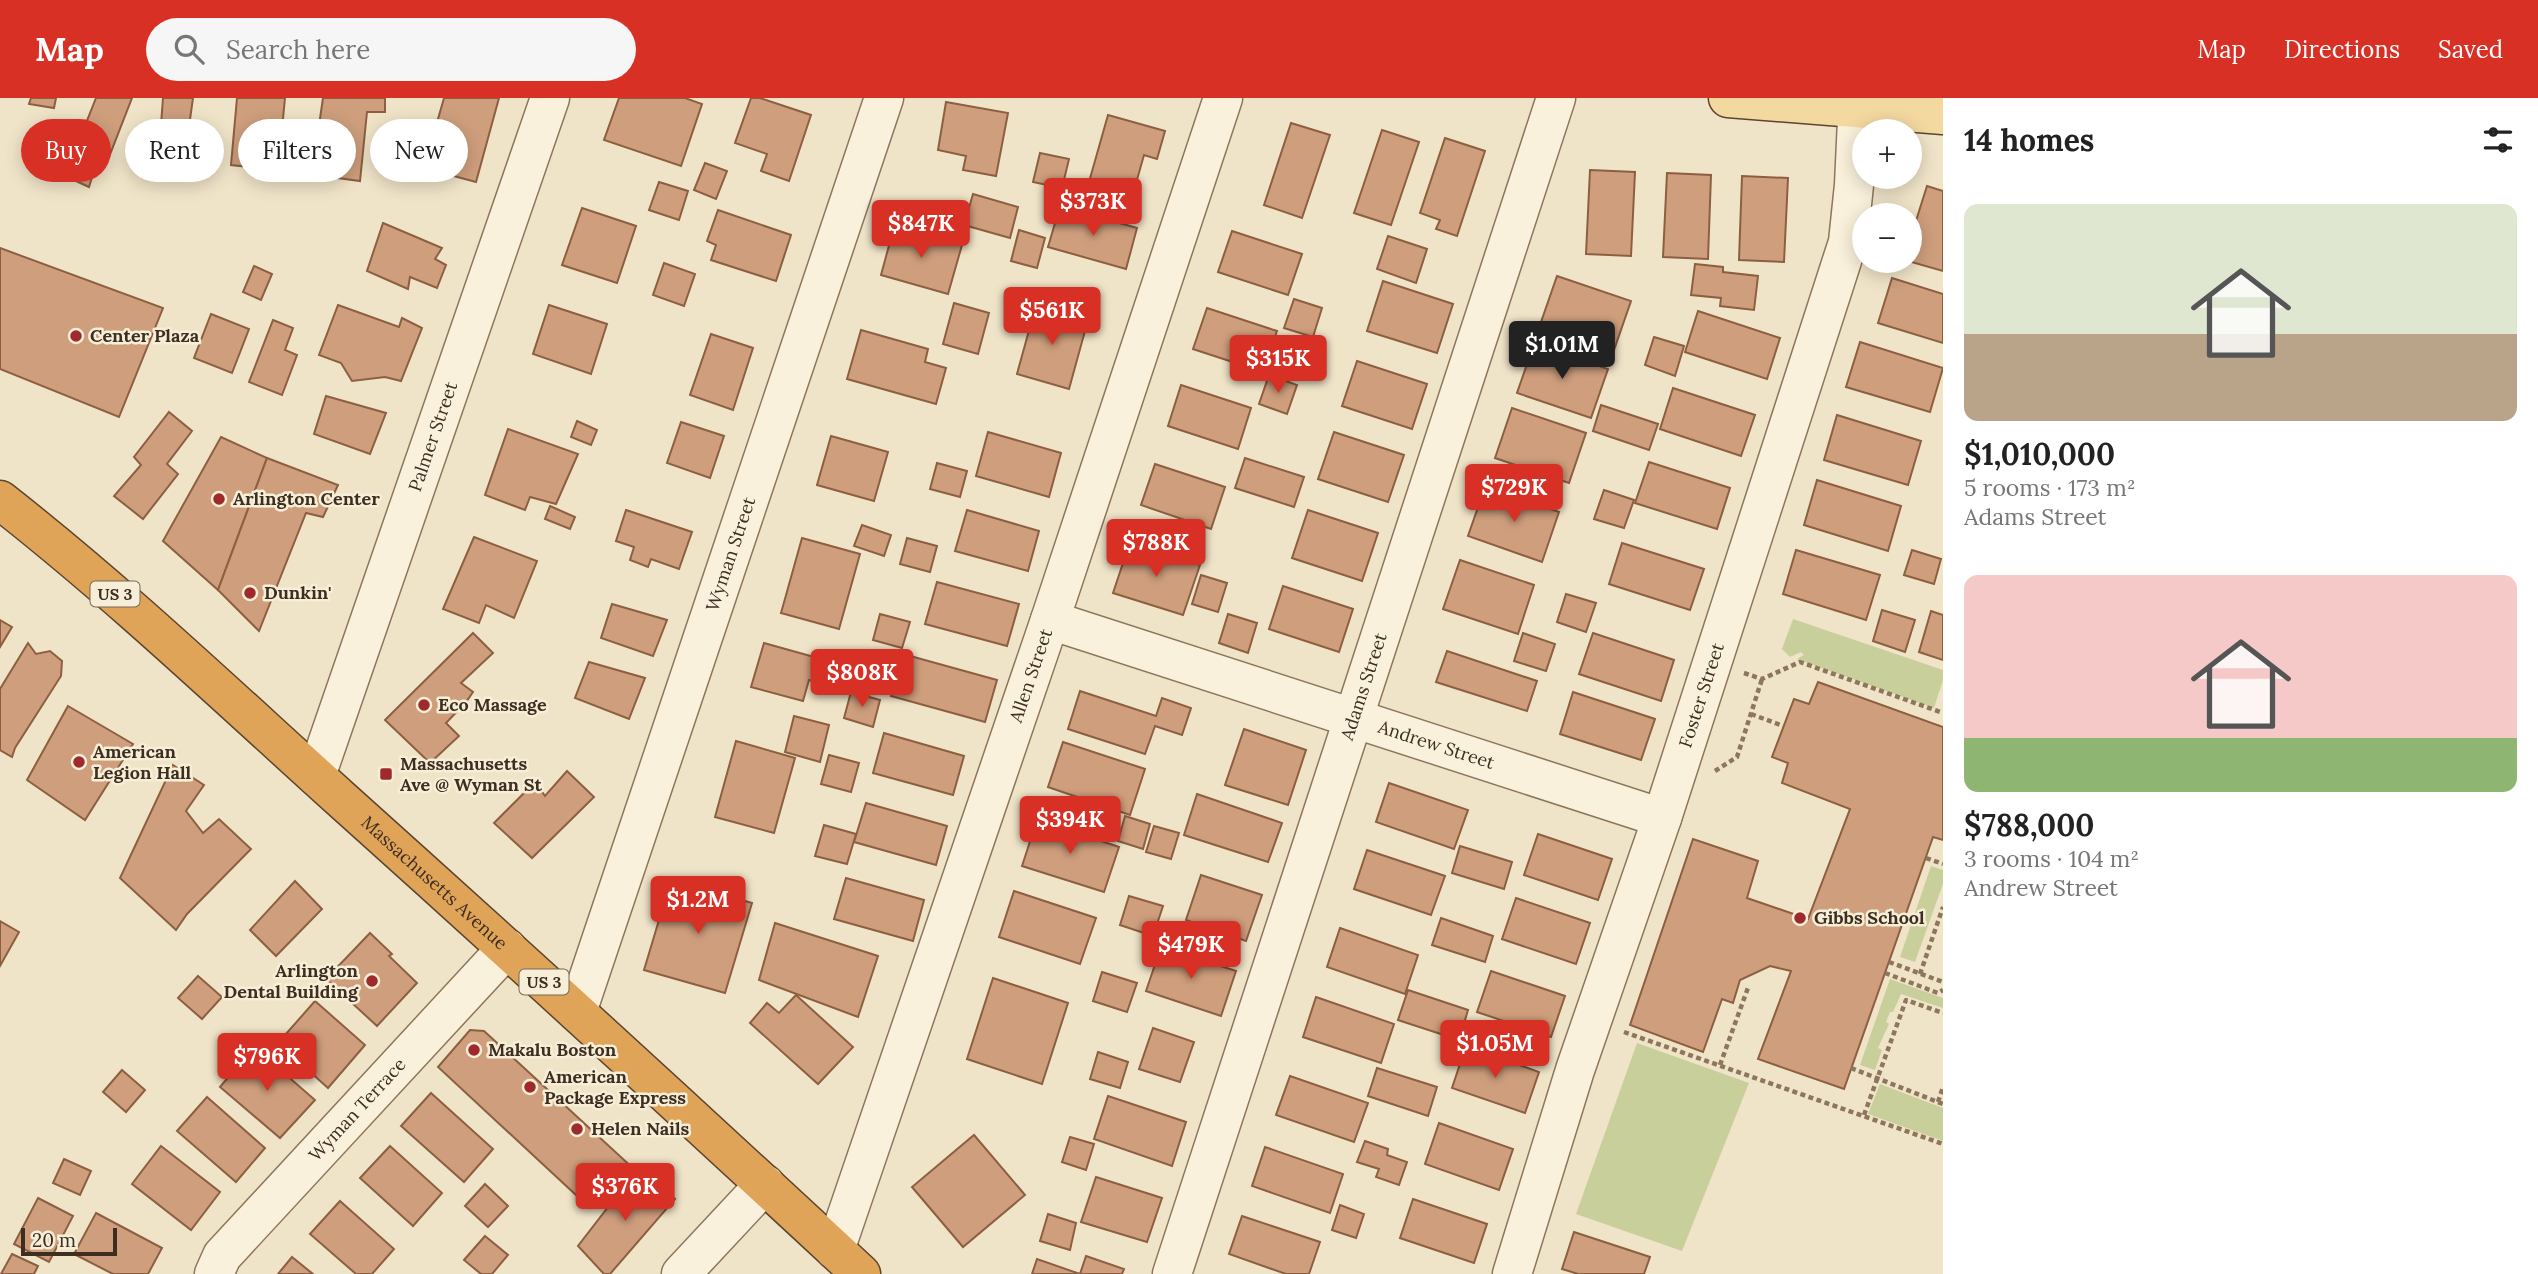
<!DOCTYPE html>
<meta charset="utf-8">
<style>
body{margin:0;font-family:Lora,serif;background:#f6f6f6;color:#222;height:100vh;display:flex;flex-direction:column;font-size:26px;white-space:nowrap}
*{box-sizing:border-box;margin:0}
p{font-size:23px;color:#767676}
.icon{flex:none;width:38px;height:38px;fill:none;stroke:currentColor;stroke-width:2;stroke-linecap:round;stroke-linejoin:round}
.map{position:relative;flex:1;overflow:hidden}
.sheet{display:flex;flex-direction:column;background:#fff;width:595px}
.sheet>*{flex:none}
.guide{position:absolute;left:21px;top:21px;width:665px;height:63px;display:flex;gap:14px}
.controls{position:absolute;left:1852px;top:21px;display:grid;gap:14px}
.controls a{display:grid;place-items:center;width:70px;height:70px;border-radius:50%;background:#fff;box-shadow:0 4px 18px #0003;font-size:35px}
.scale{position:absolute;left:21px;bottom:18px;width:96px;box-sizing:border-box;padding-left:7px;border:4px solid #3d2e20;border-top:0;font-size:19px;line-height:24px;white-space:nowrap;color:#3d2e20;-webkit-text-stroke:5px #f7eed8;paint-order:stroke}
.price{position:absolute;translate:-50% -60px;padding:0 16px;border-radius:7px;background:#d93025;color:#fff;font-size:23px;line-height:46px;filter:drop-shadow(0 2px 4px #0008)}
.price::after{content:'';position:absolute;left:50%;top:42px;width:21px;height:16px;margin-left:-10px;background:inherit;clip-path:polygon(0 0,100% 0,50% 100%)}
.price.on{background:#222;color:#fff}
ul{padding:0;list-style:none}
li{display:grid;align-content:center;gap:14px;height:371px;padding:0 21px}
li span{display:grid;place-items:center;height:217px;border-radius:14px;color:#555}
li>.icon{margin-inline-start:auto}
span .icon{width:126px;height:126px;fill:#fffc;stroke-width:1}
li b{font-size:30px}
h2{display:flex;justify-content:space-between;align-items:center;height:84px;padding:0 21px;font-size:30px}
.tag{padding:0 24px;border-radius:32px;background:#fff;box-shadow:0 4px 18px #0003;font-size:24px;line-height:63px}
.tag.on{background:#d93025;color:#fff}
header{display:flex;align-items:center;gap:42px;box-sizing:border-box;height:98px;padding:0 35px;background:#d93025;color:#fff}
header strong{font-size:33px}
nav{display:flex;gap:38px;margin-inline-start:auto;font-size:24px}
.search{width:490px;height:63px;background:#f6f6f6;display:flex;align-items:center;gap:18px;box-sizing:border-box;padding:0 24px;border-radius:38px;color:#767676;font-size:26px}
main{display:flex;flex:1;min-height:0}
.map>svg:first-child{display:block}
</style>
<header>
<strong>Map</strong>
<div class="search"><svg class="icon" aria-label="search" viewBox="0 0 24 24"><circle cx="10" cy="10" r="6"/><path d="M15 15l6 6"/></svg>Search here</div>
<nav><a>Map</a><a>Directions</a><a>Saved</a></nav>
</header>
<main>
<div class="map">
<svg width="1943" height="1176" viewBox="0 0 1943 1176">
<rect width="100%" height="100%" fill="#f0e4c8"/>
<g fill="#c9cf9b">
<polygon points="1793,521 1943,572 1943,582 1934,610 1797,561 1804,557 1801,554 1790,559 1782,551"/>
<polygon points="1931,768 1943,772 1943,786 1915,864 1900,859"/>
<polygon points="1890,881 1943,900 1943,910 1901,896 1893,914 1890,914 1886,924 1889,926 1878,950 1882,952 1875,972 1860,967"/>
<polygon points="1637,945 1749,985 1682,1153 1576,1116"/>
<polygon points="1880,986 1943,1010 1943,1043 1868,1016"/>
</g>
<g fill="#cf9f7d" stroke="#8d5f41" stroke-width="2">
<polygon points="31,0 56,0 54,10 29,6"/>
<polygon points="96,0 132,0 109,59 98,60 89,89 65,78"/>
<polygon points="163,0 193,0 187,43 160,40"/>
<polygon points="237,0 285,0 278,72 231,67"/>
<polygon points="323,0 385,0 385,14 367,14 360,83 316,77 313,68"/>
<polygon points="444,0 499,0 476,84 409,66 421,24 436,28"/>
<polygon points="619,0 685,0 702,6 681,68 604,42"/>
<polygon points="751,0 760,0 811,17 789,83 761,73 767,56 735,45"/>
<polygon points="946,4 1008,15 996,78 963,72 966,58 938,52"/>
<polygon points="1108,17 1165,33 1157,61 1144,57 1131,103 1087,91"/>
<polygon points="1291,25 1330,37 1302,120 1264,107"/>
<polygon points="1382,32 1419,44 1391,127 1354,115"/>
<polygon points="1445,40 1485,53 1457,138 1436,131 1440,122 1420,115"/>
<polygon points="1040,55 1069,61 1062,90 1033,84"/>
<polygon points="705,65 727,73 716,101 694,92"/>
<polygon points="1590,72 1635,74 1631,158 1586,156"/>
<polygon points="1667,75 1711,77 1708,161 1663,159"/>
<polygon points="1742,78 1788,80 1784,164 1739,162"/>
<polygon points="659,84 688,93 679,122 649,112"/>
<polygon points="1927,88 1943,93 1943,173 1908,163 1909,145"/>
<polygon points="973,96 1018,109 1010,140 964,127"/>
<polygon points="1060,108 1137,130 1126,171 1048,149"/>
<polygon points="582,110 636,128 617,185 562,167"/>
<polygon points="718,112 791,137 776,183 711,162 716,147 707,143"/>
<polygon points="383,125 442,150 435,161 446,167 437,190 410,179 408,191 367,173"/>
<polygon points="894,129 962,147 948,196 881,177"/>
<polygon points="1019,132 1045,140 1037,170 1011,163"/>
<polygon points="1232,133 1302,156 1288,197 1218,174"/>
<polygon points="1388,138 1427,151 1416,185 1377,171"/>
<polygon points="0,150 163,210 119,319 0,271"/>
<polygon points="664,165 695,176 684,208 653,197"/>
<polygon points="1695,166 1723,169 1723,174 1758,178 1754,212 1720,208 1721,200 1691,197"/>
<polygon points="254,168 272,176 261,202 243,194"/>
<polygon points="1557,178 1631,203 1614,252 1540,227"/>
<polygon points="1892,180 1943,196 1943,245 1878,225"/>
<polygon points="1383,183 1453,206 1437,255 1367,233"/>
<polygon points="1294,201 1322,210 1313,239 1284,230"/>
<polygon points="954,205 989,215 978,256 943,246"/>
<polygon points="338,207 399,229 402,220 422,230 401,283 385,279 352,283 341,265 319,257"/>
<polygon points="549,207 607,226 591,276 533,256"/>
<polygon points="1036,207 1088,222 1069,291 1017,276"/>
<polygon points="1207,210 1277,233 1263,274 1193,251"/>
<polygon points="1698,213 1780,240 1767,281 1685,254"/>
<polygon points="211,216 249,231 232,275 194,260"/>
<polygon points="273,222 293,230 285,252 297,257 282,297 249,284"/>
<polygon points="861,232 928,251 925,264 946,270 936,306 847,281"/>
<polygon points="711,236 753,250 733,312 690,297"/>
<polygon points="1654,239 1684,248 1675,278 1645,267"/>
<polygon points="1860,244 1943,270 1930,314 1846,289"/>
<polygon points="1534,246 1608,271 1591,320 1517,295"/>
<polygon points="1357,263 1427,286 1412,331 1342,308"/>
<polygon points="1269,277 1297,287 1287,316 1259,306"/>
<polygon points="1181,287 1251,310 1238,351 1168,328"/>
<polygon points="1673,290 1755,317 1741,358 1660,331"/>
<polygon points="326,298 386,315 370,356 314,336"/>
<polygon points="1601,307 1658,326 1649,352 1593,333"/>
<polygon points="1512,310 1586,335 1569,385 1495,360"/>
<polygon points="169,314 192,333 167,366 178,376 143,421 114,398 141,367 134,359"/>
<polygon points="1837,317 1921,343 1908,387 1824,362"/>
<polygon points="577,323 597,332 591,347 571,339"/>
<polygon points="681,324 724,338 710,380 667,365"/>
<polygon points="508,331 578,356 556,406 530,399 525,412 485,397"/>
<polygon points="988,334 1061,355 1049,399 976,378"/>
<polygon points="1334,334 1404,357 1388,404 1318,381"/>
<polygon points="831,338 888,354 874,403 817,387"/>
<polygon points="221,339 267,360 218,492 163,443"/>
<polygon points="267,360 338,387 323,419 306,415 259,533 218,492"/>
<polygon points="1245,360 1304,379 1294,409 1235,390"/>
<polygon points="1649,364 1730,390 1717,431 1635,405"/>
<polygon points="937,365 967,373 960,399 930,391"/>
<polygon points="1155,366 1225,389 1211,431 1141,407"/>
<polygon points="1817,382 1901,408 1888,453 1804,427"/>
<polygon points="1485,389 1559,414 1542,464 1468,438"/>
<polygon points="1604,392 1634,402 1624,430 1594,421"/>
<polygon points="550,408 575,419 570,431 545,421"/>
<polygon points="626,412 692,434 679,471 651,461 648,469 630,462 634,449 616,443"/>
<polygon points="967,412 1039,433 1028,473 955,453"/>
<polygon points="1308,412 1378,435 1362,483 1292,460"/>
<polygon points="862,427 891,437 884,458 854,448"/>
<polygon points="474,439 537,463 514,520 486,507 479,525 443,511"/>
<polygon points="802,440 860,456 839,531 781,515"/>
<polygon points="907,440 937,448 930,474 900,466"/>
<polygon points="1130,444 1200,467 1183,517 1113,495"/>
<polygon points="1622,445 1704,471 1690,512 1609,486"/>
<polygon points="1796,452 1880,477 1866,522 1783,496"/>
<polygon points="1912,452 1941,461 1934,486 1904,477"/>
<polygon points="1460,462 1534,487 1518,536 1443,511"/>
<polygon points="1201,477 1227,485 1218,514 1192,506"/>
<polygon points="937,484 1019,506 1007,548 925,526"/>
<polygon points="1283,488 1353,511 1339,554 1269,531"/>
<polygon points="1566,496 1596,505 1586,534 1557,524"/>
<polygon points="612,506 667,522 653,558 601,540"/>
<polygon points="1882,512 1915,522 1905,554 1873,543"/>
<polygon points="1931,513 1943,517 1943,562 1919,554"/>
<polygon points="880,516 910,524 902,550 873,542"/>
<polygon points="1228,516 1257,525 1248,555 1219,545"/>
<polygon points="0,522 12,529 0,549"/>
<polygon points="473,535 493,555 461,585 473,594 466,604 446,625 459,638 430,665 385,622"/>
<polygon points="1523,535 1555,546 1546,573 1514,563"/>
<polygon points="1593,535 1674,562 1661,603 1579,576"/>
<polygon points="28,545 36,556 50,553 62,563 61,578 15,650 12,659 0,652 0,591"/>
<polygon points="764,545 832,564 826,587 809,582 803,603 751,589"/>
<polygon points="1447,553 1537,583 1527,613 1436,584"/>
<polygon points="903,556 997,582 985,624 891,598"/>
<polygon points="589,564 645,580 629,621 575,600"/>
<polygon points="1818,584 1943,629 1943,742 1933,739 1844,991 1758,961 1791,873 1770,868 1740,882 1733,905 1722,901 1703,954 1630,927 1693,741 1758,763 1747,800 1808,821 1850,711 1782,685 1788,665 1772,659 1794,601 1809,606"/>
<polygon points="1080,593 1156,618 1162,600 1191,610 1182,637 1155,628 1145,656 1068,631"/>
<polygon points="851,594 880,602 873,629 844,620"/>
<polygon points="1573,594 1655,621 1641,662 1560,636"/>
<polygon points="68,608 133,646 85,722 27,682"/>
<polygon points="794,618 829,627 820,664 785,654"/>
<polygon points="1244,631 1306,652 1288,707 1225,687"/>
<polygon points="884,635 964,658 953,697 873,675"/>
<polygon points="736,643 795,660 774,735 715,719"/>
<polygon points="1063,644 1145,671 1130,717 1048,689"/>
<polygon points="829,657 859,665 851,694 821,686"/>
<polygon points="173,667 204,687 186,713 203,735 219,721 251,751 187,816 176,832 120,780"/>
<polygon points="567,673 594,699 532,760 494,725 535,684 545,698"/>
<polygon points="1389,685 1468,712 1454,751 1376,724"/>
<polygon points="1197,696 1282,725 1268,764 1184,737"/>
<polygon points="866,705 947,728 936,767 854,744"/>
<polygon points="1125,718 1150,726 1143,751 1118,743"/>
<polygon points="1037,722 1119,749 1104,794 1022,768"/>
<polygon points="824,727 856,736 847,766 815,758"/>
<polygon points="1154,728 1179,735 1171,761 1146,754"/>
<polygon points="1538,736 1612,761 1598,802 1524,777"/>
<polygon points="1460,748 1512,764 1504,791 1452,775"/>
<polygon points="1367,752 1445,778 1431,817 1354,791"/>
<polygon points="1201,777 1262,797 1246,843 1186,822"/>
<polygon points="846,780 924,802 913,843 834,821"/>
<polygon points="671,782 752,805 725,895 644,872"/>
<polygon points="295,783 322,811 276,858 250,832"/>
<polygon points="1014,793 1096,820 1080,866 999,839"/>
<polygon points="1129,798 1163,808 1153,838 1120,827"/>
<polygon points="1516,800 1590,825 1576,866 1502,841"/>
<polygon points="1441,820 1493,838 1485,864 1432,847"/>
<polygon points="0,823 19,834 0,868"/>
<polygon points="775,825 878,858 858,919 759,882"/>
<polygon points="1340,830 1418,857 1405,896 1327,869"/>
<polygon points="370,835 392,856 389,858 417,885 377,928 326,881"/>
<polygon points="1161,849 1236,873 1221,918 1146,893"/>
<polygon points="1491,873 1565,898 1551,939 1477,914"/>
<polygon points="1102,874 1137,885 1127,914 1093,903"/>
<polygon points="198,878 222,899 202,921 178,900"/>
<polygon points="993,880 1068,905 1042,986 967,961"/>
<polygon points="1408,892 1468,912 1459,942 1398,922"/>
<polygon points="796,897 853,949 818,986 750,925 767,905 779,915"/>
<polygon points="1316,899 1394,926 1381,965 1303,939"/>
<polygon points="315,903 365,947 328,990 278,945"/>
<polygon points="1153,930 1194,944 1180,984 1139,971"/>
<polygon points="470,932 484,933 635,1072 606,1105 600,1100 590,1110 438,969"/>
<polygon points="1466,948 1539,974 1525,1015 1452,990"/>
<polygon points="254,949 315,1002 280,1040 220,989"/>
<polygon points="1098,954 1128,964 1120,990 1090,981"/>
<polygon points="1377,970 1437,989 1428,1018 1368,998"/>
<polygon points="122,972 145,992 126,1014 103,994"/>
<polygon points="1290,978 1368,1005 1354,1044 1276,1017"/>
<polygon points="431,995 493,1051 464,1084 401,1028"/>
<polygon points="1108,998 1186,1024 1172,1068 1094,1041"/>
<polygon points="207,999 265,1050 236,1084 177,1033"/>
<polygon points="1439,1025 1513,1051 1499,1092 1425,1066"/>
<polygon points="974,1037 1025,1097 963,1149 912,1089"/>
<polygon points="1070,1039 1094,1046 1086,1072 1062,1064"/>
<polygon points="1365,1043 1388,1051 1387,1057 1407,1064 1399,1087 1376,1079 1379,1071 1357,1064"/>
<polygon points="161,1048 220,1094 191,1132 132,1086"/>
<polygon points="390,1048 442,1095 413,1128 360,1080"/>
<polygon points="1265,1049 1343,1076 1330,1115 1252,1088"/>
<polygon points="64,1061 91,1073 80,1097 53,1085"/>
<polygon points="636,1073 675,1101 610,1176 604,1176 578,1148"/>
<polygon points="1096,1079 1162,1100 1147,1144 1081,1124"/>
<polygon points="485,1086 508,1108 488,1129 465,1108"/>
<polygon points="38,1100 73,1118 49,1164 14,1146"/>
<polygon points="1413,1101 1487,1126 1474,1165 1400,1140"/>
<polygon points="340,1103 394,1151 372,1176 356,1176 310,1136"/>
<polygon points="1340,1107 1364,1116 1356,1140 1332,1132"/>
<polygon points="96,1115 162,1150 148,1176 113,1176 74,1156"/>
<polygon points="1048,1116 1076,1125 1070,1152 1040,1143"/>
<polygon points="1242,1118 1320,1144 1309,1176 1286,1176 1229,1156"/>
<polygon points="1574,1134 1650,1159 1644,1176 1578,1176 1562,1171"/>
<polygon points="485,1138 508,1157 492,1176 481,1176 464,1162"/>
<polygon points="12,1156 38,1168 34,1176 1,1176"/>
<polygon points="1086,1158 1124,1171 1122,1176 1032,1176 1037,1161 1080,1176"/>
<polygon points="292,1159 313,1176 278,1176"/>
</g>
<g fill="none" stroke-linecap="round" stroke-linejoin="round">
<g stroke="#8d765c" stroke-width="41">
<g id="minor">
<path id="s1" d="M1050 522 1662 720"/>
<path id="s2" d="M316 678 550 0"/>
<path id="s3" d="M577 914 884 0"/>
<path id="s4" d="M835 1152 1050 522 1223 0"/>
<path id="s5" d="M214 1176 222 1158 507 850"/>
<polyline points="681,1176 765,1086"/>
<path id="s6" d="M1172 1176 1556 0"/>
<path id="s7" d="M1512 1176 1575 972 1662 720 1848 144 1854 87 1858 0"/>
</g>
</g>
<g stroke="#5b4430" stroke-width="41">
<polyline id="major" points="1728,0 1943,17"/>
</g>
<g stroke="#5b4430" stroke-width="41">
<g id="highway">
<path id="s8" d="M0 402C119 495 229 600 341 701 516 858 689 1016 861 1176"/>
</g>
</g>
<g stroke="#8d765c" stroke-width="4.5" stroke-dasharray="5 3.5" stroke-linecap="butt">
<polyline points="1744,575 1762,581 1800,564 1943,615"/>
<polyline points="1751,616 1783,628"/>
<polyline points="1715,673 1737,659 1762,581"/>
<polyline points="1926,760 1943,766"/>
<polyline points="1889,864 1943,884"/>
<polyline points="1885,875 1938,895 1943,892"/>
<polyline points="1920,876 1943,809"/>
<polyline points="1624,934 1943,1046"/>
<polyline points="1720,967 1749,887"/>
<polyline points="1851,970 1943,1006"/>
<polyline points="1938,1004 1943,989"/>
<polyline points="1864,1017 1906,902 1943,915"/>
</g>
<use href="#minor" stroke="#faf1dc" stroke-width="38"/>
<use href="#major" stroke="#f3d9a0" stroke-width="38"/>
<use href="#highway" stroke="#e0a458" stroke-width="38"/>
</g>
<g fill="#9e2a2b" stroke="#f7eed8" stroke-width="2.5">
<circle cx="76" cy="238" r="7"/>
<circle cx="219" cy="401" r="7"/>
<circle cx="250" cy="495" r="7"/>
<circle cx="424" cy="607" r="7"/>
<circle cx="79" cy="664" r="7"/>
<rect x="379" y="669" width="14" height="14" rx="3.5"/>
<circle cx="1800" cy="820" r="7"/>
<circle cx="372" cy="883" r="7"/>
<circle cx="474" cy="952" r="7"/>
<circle cx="530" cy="989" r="7"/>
<circle cx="577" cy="1031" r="7"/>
</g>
<g text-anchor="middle" stroke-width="5" stroke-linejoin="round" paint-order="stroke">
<g fill="#f7eed8" stroke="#756857" stroke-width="2">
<rect x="90.5" y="483.5" width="49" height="25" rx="5"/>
<rect x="519.5" y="871.5" width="49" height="25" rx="5"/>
</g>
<g font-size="16" font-weight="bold" fill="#3d2e20">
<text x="115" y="502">US 3</text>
<text x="544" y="890">US 3</text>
</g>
<g font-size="18" font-weight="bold" fill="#3d2e20" stroke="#f7eed8" text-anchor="start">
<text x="90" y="244">Center Plaza</text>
<text x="233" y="407">Arlington Center</text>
<text x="264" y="501">Dunkin'</text>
<text x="438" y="613">Eco Massage</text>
<text x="93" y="660">American<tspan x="93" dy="21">Legion Hall</tspan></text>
<text x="400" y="672">Massachusetts<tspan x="400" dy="21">Ave @ Wyman St</tspan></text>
<text x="1814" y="826">Gibbs School</text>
<text x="358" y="879" text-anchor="end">Arlington<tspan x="358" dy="21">Dental Building</tspan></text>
<text x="488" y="958">Makalu Boston</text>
<text x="544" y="985">American<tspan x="544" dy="21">Package Express</tspan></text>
<text x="591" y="1037">Helen Nails</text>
</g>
<g font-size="18" fill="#3d2e20" stroke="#f7eed8">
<text dy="6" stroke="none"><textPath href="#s2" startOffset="359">Palmer Street</textPath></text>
<text dy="6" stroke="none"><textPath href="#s3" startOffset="483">Wyman Street</textPath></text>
<text dy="6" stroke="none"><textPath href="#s4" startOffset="607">Allen Street</textPath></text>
<text dy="6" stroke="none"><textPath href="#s6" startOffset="618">Adams Street</textPath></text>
<text dy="6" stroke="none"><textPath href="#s7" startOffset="609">Foster Street</textPath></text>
<text dy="6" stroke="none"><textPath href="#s1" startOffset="406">Andrew Street</textPath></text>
<text dy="6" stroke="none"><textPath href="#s8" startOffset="579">Massachusetts Avenue</textPath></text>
<text dy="6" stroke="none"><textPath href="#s5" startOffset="219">Wyman Terrace</textPath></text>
</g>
</g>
</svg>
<div class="controls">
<a>+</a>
<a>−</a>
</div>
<div class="scale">20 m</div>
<b class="price" style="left:1093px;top:140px">$373K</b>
<b class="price" style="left:921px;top:162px">$847K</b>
<b class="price" style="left:1052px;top:249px">$561K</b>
<b class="price on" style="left:1562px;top:283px">$1.01M</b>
<b class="price" style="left:1278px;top:297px">$315K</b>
<b class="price" style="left:1514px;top:426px">$729K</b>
<b class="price" style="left:1156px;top:481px">$788K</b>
<b class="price" style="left:862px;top:611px">$808K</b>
<b class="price" style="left:1070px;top:758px">$394K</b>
<b class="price" style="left:698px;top:838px">$1.2M</b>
<b class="price" style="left:1191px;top:883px">$479K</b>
<b class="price" style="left:1495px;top:982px">$1.05M</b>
<b class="price" style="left:267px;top:995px">$796K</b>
<b class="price" style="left:625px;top:1125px">$376K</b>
<div class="guide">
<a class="tag on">Buy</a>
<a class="tag">Rent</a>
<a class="tag">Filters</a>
<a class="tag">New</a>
</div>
</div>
<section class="sheet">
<h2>14 homes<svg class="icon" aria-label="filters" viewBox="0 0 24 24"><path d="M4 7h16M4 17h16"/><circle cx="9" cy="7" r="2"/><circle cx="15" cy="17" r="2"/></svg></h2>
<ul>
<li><span style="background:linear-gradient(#dfe7d0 60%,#b9a48a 0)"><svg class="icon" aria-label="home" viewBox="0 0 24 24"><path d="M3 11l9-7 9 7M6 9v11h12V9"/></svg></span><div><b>$1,010,000</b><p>5 rooms · 173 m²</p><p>Adams Street</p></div></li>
<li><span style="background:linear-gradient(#f6c9c9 75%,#8fb573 0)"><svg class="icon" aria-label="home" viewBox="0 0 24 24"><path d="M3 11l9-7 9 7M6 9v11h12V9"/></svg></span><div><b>$788,000</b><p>3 rooms · 104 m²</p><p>Andrew Street</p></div></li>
</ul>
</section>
</main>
